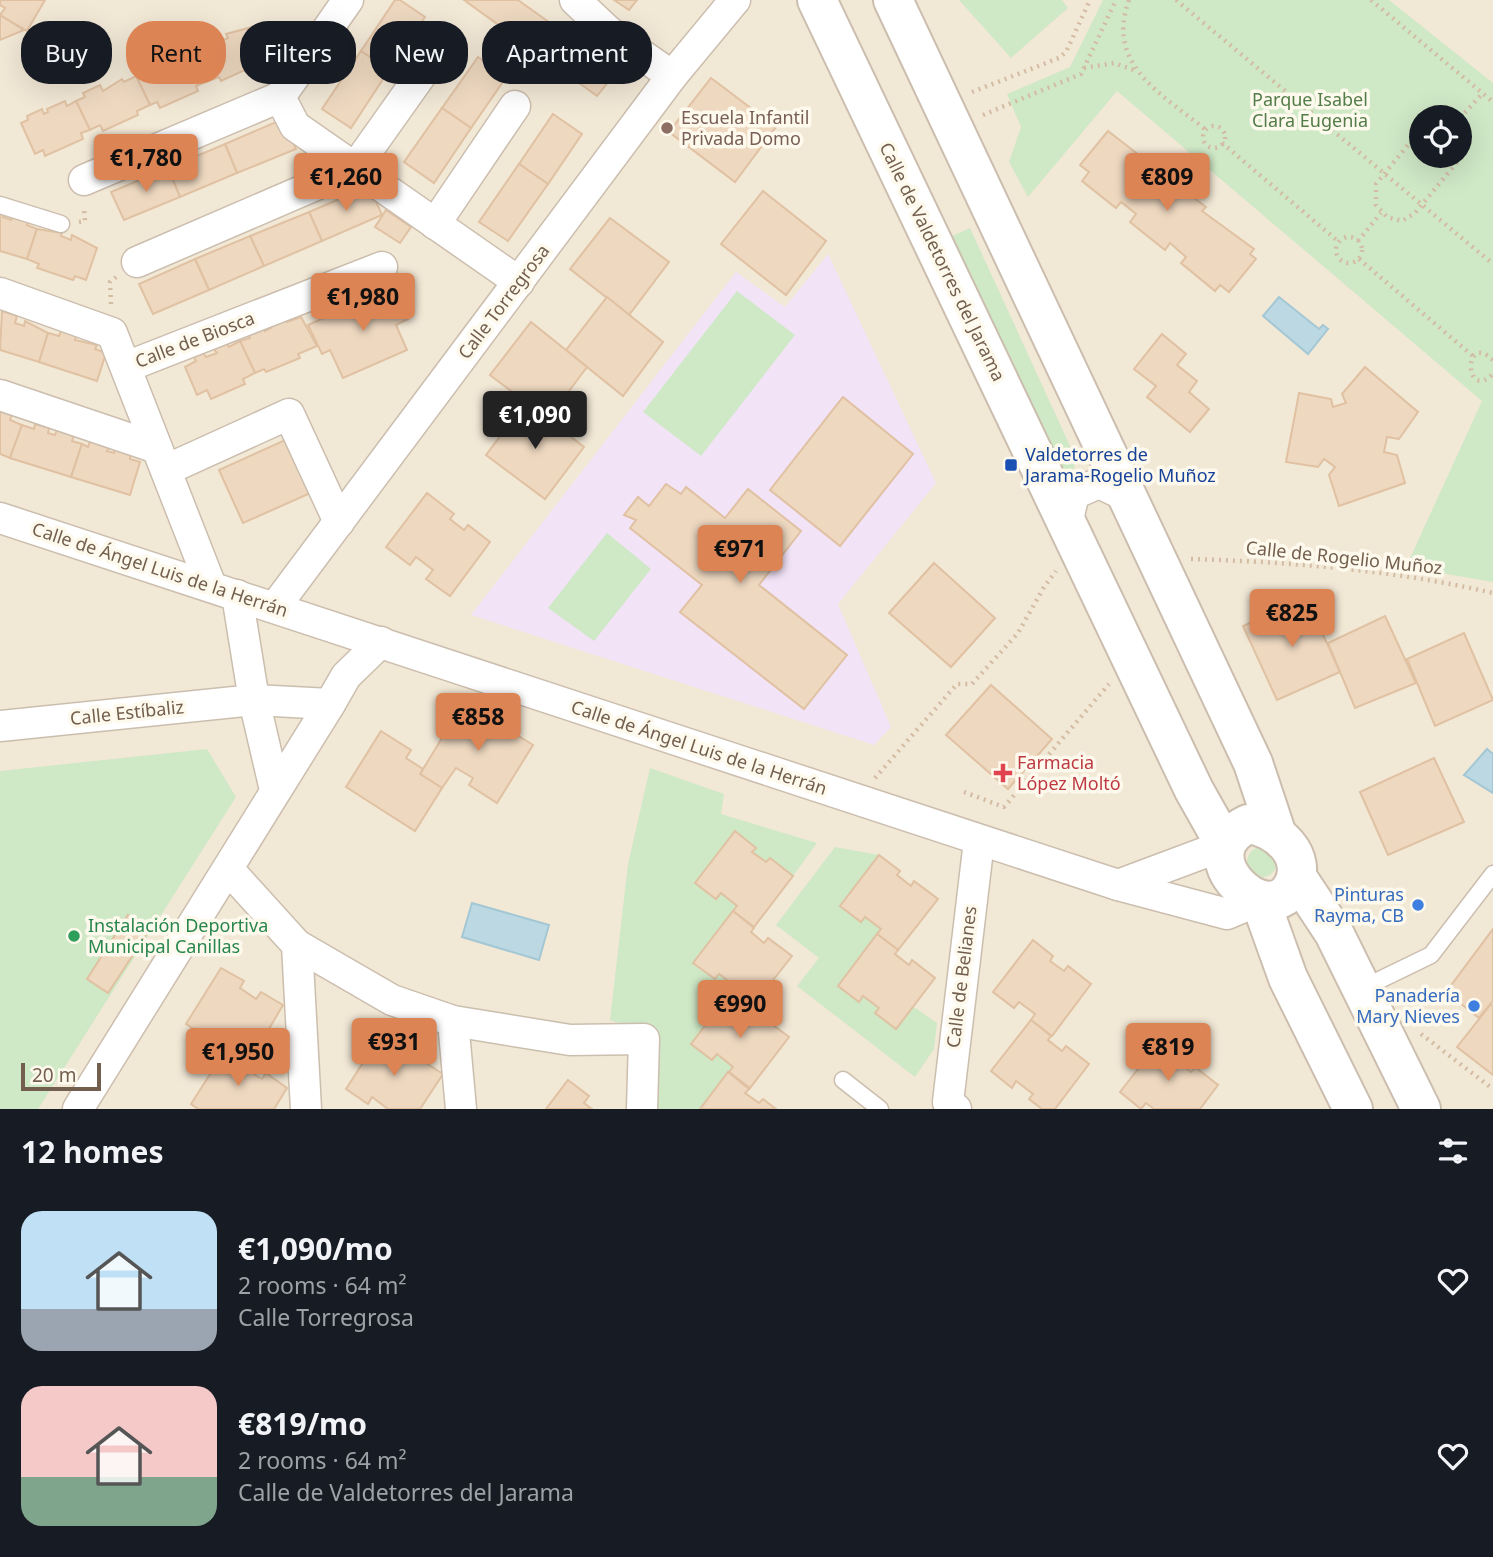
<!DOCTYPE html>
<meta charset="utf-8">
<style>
body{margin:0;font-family:"Noto Sans",sans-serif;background:#20242c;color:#f1f3f6;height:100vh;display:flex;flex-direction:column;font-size:26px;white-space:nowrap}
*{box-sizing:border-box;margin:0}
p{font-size:23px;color:#9ea1a6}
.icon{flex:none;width:38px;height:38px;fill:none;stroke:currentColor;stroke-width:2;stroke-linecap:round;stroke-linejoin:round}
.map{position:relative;height:1109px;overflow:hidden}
.drawer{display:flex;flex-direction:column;background:#171b24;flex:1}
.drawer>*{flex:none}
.hud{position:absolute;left:21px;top:21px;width:700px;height:63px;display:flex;gap:14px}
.buttons{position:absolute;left:1409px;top:105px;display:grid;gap:14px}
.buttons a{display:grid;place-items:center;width:63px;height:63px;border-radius:50%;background:#171b24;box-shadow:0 7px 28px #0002;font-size:35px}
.scale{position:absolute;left:21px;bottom:18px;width:80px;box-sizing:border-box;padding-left:7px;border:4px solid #735f4d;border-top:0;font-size:19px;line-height:24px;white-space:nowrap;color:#735f4d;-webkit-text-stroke:5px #fef9ed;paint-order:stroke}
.price{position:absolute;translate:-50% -60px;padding:0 16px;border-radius:7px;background:#dc8454;color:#111;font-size:23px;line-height:46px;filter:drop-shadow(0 2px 4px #0008)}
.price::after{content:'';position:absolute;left:50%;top:42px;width:21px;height:16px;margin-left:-10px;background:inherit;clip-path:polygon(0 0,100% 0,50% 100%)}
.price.current{background:#222;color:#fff}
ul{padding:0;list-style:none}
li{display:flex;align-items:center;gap:21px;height:175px;padding:0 21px}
li span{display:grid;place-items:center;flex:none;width:196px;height:140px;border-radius:21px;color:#555}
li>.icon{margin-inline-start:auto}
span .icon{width:84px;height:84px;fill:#fffc;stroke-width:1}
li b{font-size:30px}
h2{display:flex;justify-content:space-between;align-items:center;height:84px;padding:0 21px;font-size:30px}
.tag{padding:0 24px;border-radius:28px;background:#171b24;box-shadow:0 7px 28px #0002;font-size:24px;line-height:63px}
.tag.current{background:#dc8454;color:#111}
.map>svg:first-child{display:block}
</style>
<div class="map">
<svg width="1493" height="1109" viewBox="0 0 1493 1109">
<rect width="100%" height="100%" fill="#fbf5e7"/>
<path fill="#f2e8d6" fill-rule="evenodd" d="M0 0H1493V1109H0ZM1421 117H1460V156H1421Z"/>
<polygon fill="#f2e3f7" points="828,254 936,483 838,604 891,727 874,745 471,615 736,272 785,307"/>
<g fill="#cfe8c6" fill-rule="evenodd">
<polygon points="959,0 1062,0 1068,8 1011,58"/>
<path d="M1103 0H1389L1493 83V582L1406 567 1482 401 1117 91 1028 197 1009 162 1021 127 1007 94 1070 67ZM1421 117H1460V156H1421Z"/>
<polygon points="970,228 1077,461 1072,472 1067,473 1060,468 948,238"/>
<polygon points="737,291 795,335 701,456 643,412"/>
<polygon points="607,533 651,569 594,641 548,608"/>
<polygon points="207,749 236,797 38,1109 0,1109 0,771"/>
<polygon points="650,768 724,794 721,814 817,843 793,876 770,858 766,862 752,852 755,848 695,883 716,899 721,893 737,906 694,963 714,979 719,974 735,986 691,1044 711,1060 717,1054 733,1067 700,1109 651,1109 652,1034 610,1020 628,864"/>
<polygon points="835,847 879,855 840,906 860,922 865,917 881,929 838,986 859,1001 863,996 879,1008 876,1013 896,1029 914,1007 937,1023 934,1049 915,1077 797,986 819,958 776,925"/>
<circle cx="1262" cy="862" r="15"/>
</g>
<g fill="#bcd9e3" stroke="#a3c7d4" stroke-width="2">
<polygon points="1279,297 1319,329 1323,325 1328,329 1308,354 1263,316"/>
<polygon points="1487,749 1493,754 1493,793 1464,775"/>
<polygon points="472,903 549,925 539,960 462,937"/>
</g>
<g fill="#eed8c0" stroke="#e0c1a2" stroke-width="2">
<polygon points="0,0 45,0 27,31 0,15 5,8 0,5"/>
<polygon points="395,0 400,0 425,17 389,70 361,51"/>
<polygon points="464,0 518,0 617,71 597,96"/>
<polygon points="614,0 637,0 629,10"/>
<polygon points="0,15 24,30 0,40"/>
<polygon points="252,27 265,55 254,60 256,65 221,81 219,77 206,82 193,53 207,46 205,42 216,38 219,42 228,38 226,34"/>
<polygon points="361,51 389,70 351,128 322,109"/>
<polygon points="181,53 182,58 193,53 206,82 196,86 198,91 160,108 157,102 150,105 136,76 159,62 160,67 169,63 167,59"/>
<polygon points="478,57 507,76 471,128 442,108"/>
<polygon points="136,76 150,105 137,111 138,115 103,131 100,125 90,130 76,101 85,97 83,93 100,85 103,91 122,79 124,82"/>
<polygon points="711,78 776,127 735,182 669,132"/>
<polygon points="65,101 67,106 76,101 90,130 81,133 83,139 45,156 43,150 35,154 21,123 28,120 27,116 42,109 44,114 48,112 47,109"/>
<polygon points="442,108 471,128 434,183 404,162"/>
<polygon points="553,114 582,134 548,184 519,164"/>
<polygon points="283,119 296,149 237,173 225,144"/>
<polygon points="1108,131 1206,207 1202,211 1254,249 1250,254 1256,259 1229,292 1220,285 1215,291 1181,263 1186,257 1170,243 1165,250 1130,222 1136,214 1121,202 1116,208 1082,181 1089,172 1080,165"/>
<polygon points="225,144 237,173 180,197 168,168"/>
<polygon points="519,164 548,184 508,241 479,222"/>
<polygon points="168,168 180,197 124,220 111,192"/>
<polygon points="369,186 382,215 322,241 309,212"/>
<polygon points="763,191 826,241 786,295 721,244"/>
<polygon points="386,210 411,227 400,243 375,227"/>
<polygon points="0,211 5,213 3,217 11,220 13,216 29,221 27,225 37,229 27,259 0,251"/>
<polygon points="309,212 322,241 264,266 250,236"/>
<polygon points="610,218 669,262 629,315 570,269"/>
<polygon points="37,229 62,233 61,236 71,240 72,235 97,248 86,280 75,276 73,280 37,268 39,264 27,259"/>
<polygon points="250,236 264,266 209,290 195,259"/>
<polygon points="195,259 209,290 153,314 139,284"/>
<polygon points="393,287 408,319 396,325 407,350 343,378 330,350 322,354 308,325"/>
<polygon points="607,297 663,342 623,396 566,350"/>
<polygon points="2,311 17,316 15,323 24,326 25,321 48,333 39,362 0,350"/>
<polygon points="285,316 287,322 301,317 317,346 298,354 300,358 266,372 264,369 255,373 240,341 250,338 248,333 264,326 265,331 271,328 269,323"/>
<polygon points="531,322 587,367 548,419 490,375"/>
<polygon points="61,331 76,336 75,340 97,345 95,349 106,353 97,381 39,362 48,333 59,336"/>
<polygon points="1162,334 1186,354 1177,365 1197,381 1189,392 1209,409 1190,432 1147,397 1156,386 1134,369"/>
<polygon points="240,341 255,373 243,379 245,384 211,399 207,390 197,395 185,367 196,361 194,357 203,353 206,357 217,353 213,348 226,342 229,347"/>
<polygon points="1365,367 1418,412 1399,439 1387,437 1384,452 1397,455 1405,483 1339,506 1329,475 1335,467 1324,459 1318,467 1286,462 1299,393 1331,399 1333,407 1346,403 1342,394"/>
<polygon points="843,397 913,454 840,546 770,490"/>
<polygon points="526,402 584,447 545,499 486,455"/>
<polygon points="0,411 12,415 10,420 22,425 10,458 0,454"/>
<polygon points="35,424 49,428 48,433 55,435 57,429 74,435 72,441 82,444 71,477 10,458 22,425 34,429"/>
<polygon points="294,436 315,491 243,523 219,470"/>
<polygon points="90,441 109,447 107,451 114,453 115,449 130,454 130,459 140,462 130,495 71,477 82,444 88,447"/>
<polygon points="666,484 681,494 686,487 725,518 748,489 801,531 759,585 847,655 804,709 680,612 702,585 630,528 636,520 624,515 638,497 649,506"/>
<polygon points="427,493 454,514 450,519 464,530 468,525 490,542 450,596 426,579 433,570 416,557 410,565 386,547"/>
<polygon points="934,563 995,618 951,667 889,613"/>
<polygon points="1306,597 1340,672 1277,700 1243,626"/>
<polygon points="1385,616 1416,683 1355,708 1328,643"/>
<polygon points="1464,633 1493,700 1435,726 1407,659"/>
<polygon points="991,685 1052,739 1008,789 946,735"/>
<polygon points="464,702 533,745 497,803 469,785 473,778 456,768 442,788 420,774"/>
<polygon points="381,731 411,750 406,758 423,769 420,774 442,788 415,831 346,787"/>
<polygon points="1434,758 1464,822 1388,855 1360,792"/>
<polygon points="735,831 756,848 752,852 766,862 770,858 793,876 754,927 733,911 737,906 721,893 716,899 695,883"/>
<polygon points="879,855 900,871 897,875 911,886 914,881 938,899 898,950 877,934 881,929 865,917 861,922 840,906"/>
<polygon points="733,911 754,928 751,932 764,943 768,938 792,956 752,1007 731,991 735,986 719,974 715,979 693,963"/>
<polygon points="128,915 150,929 108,993 87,979"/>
<polygon points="1493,929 1493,1001 1479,1018 1446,992"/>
<polygon points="877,934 898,950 895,954 909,965 912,960 935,978 896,1029 875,1013 879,1008 863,996 859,1002 838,986"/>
<polygon points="1033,940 1053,956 1050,961 1064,971 1068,966 1091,984 1052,1036 1031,1020 1035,1014 1019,1002 1014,1008 993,992"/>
<polygon points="221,968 244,981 240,988 256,999 261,992 283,1005 249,1063 226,1049 230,1043 213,1033 209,1039 186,1024"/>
<polygon points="730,993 751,1009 748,1013 762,1023 765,1019 789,1037 750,1088 729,1072 733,1067 717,1054 712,1060 691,1044"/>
<polygon points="1491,1004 1493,1006 1493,1075 1457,1047"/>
<polygon points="1031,1020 1051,1036 1048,1040 1062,1051 1066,1046 1089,1064 1055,1109 1042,1109 1029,1099 1033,1094 1016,1081 1012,1088 991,1071"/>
<polygon points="381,1035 403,1049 400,1054 415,1063 418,1058 443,1074 420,1109 388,1109 372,1097 368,1104 346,1089"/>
<polygon points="1160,1041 1180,1057 1177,1061 1191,1072 1195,1067 1218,1085 1200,1109 1154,1109 1146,1103 1141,1109 1120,1092"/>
<polygon points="226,1049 249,1063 244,1068 262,1079 266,1073 287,1088 274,1109 198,1109 191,1104"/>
<polygon points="728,1072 749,1089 745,1093 759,1103 763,1099 776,1109 700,1109"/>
<polygon points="568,1080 589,1096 584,1103 592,1109 546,1109"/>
</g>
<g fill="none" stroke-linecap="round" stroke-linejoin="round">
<g stroke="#ccbeae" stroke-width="19">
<g id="service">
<polyline points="0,205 61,224"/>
<polyline points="1361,989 1431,955 1493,874"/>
<polyline points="843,1080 880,1109"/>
</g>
</g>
<g stroke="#ccbeae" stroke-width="33">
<g id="minor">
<polyline points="348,0 280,97 295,126 519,282"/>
<polyline points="575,0 608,31 672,76"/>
<polyline points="84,180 280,97"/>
<polyline points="435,224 515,106"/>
<polyline points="137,262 355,168 438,51"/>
<polyline points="0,293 112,333 211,586"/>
<polyline points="126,367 382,267"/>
<polyline points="0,395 157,448"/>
<polyline points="166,470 289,414 339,522"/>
<polyline points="0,518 1118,885 1227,914 1260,900"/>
<polyline points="1067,524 1074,494 1099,483 1128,497"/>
<polyline points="237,595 254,700 330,704 346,676 381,642"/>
<polyline points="275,607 672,76 735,0"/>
<polyline points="0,726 254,700 275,790"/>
<polyline points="229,870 297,945 392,1000 453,1021 570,1040 644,1039 642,1109"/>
<polyline points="1118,885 1225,845"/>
<polyline points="297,945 306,1109"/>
<polyline points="453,1021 461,1109"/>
<polyline points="78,1109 330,704"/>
<polyline points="956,1109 948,1102 979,841"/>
</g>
</g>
<g stroke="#ccbeae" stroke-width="42">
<g id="tertiary">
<polyline points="817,0 1194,790 1225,845"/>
<polyline points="893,0 1253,763 1276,832"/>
<path d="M1248 824C1276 827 1310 856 1292 887 1268 932 1184 855 1248 824Z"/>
<polyline points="1297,877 1334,933 1421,1109"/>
<polyline points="1260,900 1288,978 1353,1109"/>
</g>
</g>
<g stroke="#d3bca3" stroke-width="4.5" stroke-dasharray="2 5" stroke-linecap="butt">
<path d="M1129 0C1105 65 1162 94 1206 130"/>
<polyline points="1176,0 1493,264"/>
<polyline points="1371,0 1493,102"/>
<polyline points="1084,68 1114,63 1137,71"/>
<polyline points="972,92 1059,58 1066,52 1090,0"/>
<polyline points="983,115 1081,74 1116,0"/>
<polyline points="1460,118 1483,93"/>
<circle cx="1214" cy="137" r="11"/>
<polyline points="1421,129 1376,184 1376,205 1387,217 1402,221 1415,213 1463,155 1460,152"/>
<polyline points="1222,143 1339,242"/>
<polyline points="79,222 85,221 84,208"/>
<circle cx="1349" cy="250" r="13"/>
<polyline points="1358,241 1381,213"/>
<polyline points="1359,259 1474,357"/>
<polyline points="111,304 110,282 116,277"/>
<path d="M1493 360C1463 331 1464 402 1493 374"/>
<path d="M1191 559C1292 562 1394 570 1493 593"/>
<polyline points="875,778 957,684 972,684 1018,633 1044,587 1056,571"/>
<polyline points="964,792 1004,807 1109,684"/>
<polyline points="1421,1034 1493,1089"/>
</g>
<use href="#service" stroke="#fff" stroke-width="16"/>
<use href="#minor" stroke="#fff" stroke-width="30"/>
<use href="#tertiary" stroke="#fff" stroke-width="38"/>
</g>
<circle fill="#8d6e63" stroke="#fef9ed" stroke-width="2.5" cx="667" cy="128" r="7"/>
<rect fill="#1a4fb4" stroke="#fef9ed" stroke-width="2.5" x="1004" y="458" width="14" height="14" rx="3.5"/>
<path fill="#e0444e" stroke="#fef9ed" stroke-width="2.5" d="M999.5 762.5h7v7h7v7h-7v7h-7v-7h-7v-7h7z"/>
<g fill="#3f7fe0" stroke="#fef9ed" stroke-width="2.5">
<circle cx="1418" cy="905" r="7"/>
<circle cx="1474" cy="1006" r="7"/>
</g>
<circle fill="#2e9e5b" stroke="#fef9ed" stroke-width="2.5" cx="74" cy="936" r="7"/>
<g text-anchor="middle" stroke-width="7" stroke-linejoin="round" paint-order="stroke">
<g font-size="18" fill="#527d49" stroke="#fef9ed">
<text x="1310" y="106">Parque Isabel<tspan x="1310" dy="21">Clara Eugenia</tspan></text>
</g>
<g font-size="18" fill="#785e54" stroke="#fef9ed" text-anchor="start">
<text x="681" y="124">Escuela Infantil<tspan x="681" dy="21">Privada Domo</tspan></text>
</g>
<g font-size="18" fill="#735f4d" stroke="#fef9ed">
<text transform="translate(942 262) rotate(64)" y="6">Calle de Valdetorres del Jarama</text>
<text transform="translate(504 302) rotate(-53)" y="6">Calle Torregrosa</text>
<text transform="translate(195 340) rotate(-21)" y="6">Calle de Biosca</text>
<text transform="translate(1344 558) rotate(6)" y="6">Calle de Rogelio Muñoz</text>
<text transform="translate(160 570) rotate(18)" y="6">Calle de Ángel Luis de la Herrán</text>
<text transform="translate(127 713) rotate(-6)" y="6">Calle Estíbaliz</text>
<text transform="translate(699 748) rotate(18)" y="6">Calle de Ángel Luis de la Herrán</text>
<text transform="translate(962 977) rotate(-83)" y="6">Calle de Belianes</text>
</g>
<g font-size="18" fill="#164399" stroke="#fef9ed" text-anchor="start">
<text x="1025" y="461">Valdetorres de<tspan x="1025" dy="21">Jarama-Rogelio Muñoz</tspan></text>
</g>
<g font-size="18" fill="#be3a42" stroke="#fef9ed" text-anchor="start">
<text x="1017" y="769">Farmacia<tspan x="1017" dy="21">López Moltó</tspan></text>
</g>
<g font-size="18" fill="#366cbe" stroke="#fef9ed" text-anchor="end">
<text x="1404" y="901">Pinturas<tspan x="1404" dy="21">Rayma, CB</tspan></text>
<text x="1460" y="1002">Panadería<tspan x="1460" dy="21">Mary Nieves</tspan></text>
</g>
<g font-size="18" fill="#27864d" stroke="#fef9ed" text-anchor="start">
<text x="88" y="932">Instalación Deportiva<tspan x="88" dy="21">Municipal Canillas</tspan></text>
</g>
</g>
</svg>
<div class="buttons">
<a><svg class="icon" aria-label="locate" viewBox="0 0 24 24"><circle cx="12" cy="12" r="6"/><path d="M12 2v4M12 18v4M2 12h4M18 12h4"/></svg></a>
</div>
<div class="scale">20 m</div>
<b class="price" style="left:146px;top:194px">€1,780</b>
<b class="price" style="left:346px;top:213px">€1,260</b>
<b class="price" style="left:1167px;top:213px">€809</b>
<b class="price" style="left:363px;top:333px">€1,980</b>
<b class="price current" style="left:535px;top:451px">€1,090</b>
<b class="price" style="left:740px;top:585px">€971</b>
<b class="price" style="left:1292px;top:649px">€825</b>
<b class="price" style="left:478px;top:753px">€858</b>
<b class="price" style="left:740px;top:1040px">€990</b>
<b class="price" style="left:394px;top:1078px">€931</b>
<b class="price" style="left:1168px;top:1083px">€819</b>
<b class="price" style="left:238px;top:1088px">€1,950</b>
<div class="hud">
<a class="tag">Buy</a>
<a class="tag current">Rent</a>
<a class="tag">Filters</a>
<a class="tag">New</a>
<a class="tag">Apartment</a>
</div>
</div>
<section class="drawer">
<h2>12 homes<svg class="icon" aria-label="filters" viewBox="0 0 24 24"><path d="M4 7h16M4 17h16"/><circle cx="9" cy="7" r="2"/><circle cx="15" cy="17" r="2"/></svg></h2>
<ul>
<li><span style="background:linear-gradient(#bfe0f5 70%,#9aa5b1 0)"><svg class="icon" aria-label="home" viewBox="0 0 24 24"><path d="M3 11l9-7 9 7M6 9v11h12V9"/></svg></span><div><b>€1,090/mo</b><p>2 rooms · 64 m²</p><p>Calle Torregrosa</p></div><svg class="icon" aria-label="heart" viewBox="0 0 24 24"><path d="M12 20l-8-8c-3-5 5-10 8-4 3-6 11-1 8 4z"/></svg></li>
<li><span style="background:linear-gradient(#f6c9c9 65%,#7fa58c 0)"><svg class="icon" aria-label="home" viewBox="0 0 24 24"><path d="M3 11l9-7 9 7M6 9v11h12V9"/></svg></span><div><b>€819/mo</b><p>2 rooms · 64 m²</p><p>Calle de Valdetorres del Jarama</p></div><svg class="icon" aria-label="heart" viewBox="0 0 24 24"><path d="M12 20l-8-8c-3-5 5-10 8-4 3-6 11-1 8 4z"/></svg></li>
</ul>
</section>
